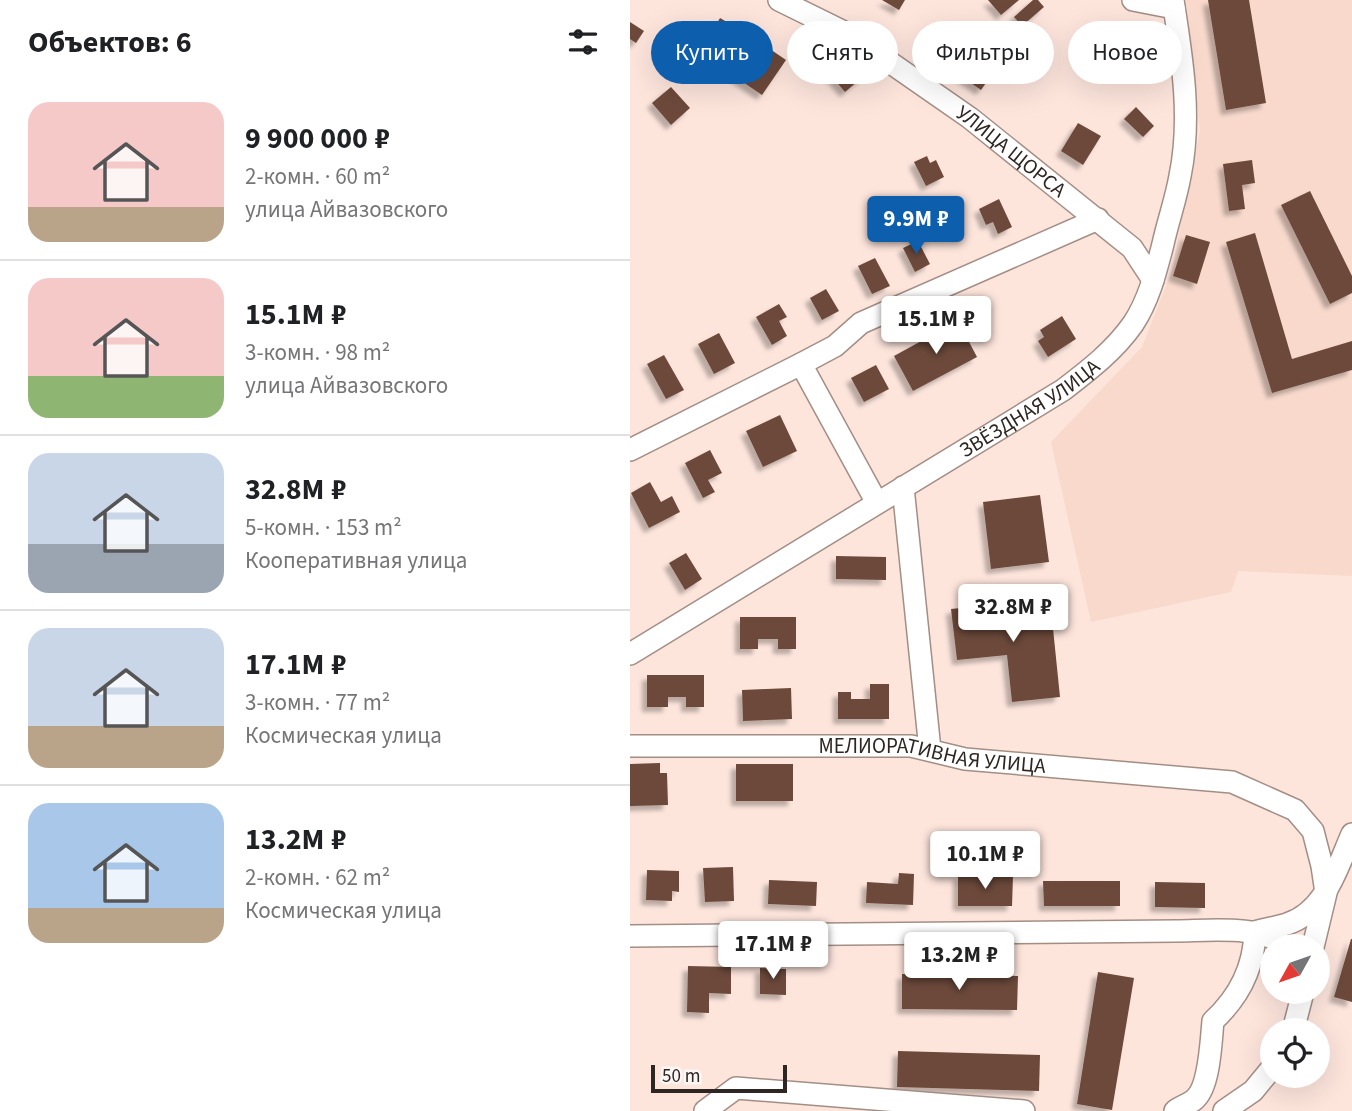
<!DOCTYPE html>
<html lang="ru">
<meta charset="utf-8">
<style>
body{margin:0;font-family:"Source Sans 3",sans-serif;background:#f6f6f6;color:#202124;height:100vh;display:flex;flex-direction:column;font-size:26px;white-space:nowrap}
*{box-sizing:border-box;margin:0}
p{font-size:23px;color:#757577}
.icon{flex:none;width:38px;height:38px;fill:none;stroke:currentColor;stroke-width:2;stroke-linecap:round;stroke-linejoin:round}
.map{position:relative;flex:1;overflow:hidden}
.drawer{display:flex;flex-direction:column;background:#fff;width:630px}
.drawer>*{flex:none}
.top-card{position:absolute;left:21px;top:21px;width:595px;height:63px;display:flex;gap:14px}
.needle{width:46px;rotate:230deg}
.buttons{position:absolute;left:630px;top:934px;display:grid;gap:14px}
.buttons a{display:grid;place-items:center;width:70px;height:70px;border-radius:50%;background:#fff;box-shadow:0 7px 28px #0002;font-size:35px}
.scale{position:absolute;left:21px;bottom:18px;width:136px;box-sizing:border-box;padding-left:7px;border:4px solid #2e2622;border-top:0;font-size:19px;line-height:24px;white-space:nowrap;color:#2e2622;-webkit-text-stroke:5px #fcf7f5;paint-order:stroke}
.price{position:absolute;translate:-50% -60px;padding:0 16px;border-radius:7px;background:#fff;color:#222;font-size:23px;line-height:46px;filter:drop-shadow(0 2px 4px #0008)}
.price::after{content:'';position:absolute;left:50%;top:42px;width:21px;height:16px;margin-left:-10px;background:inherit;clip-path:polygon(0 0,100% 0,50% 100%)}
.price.selected{background:#0d5eac;color:#fff}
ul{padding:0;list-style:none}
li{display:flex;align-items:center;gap:21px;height:175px;padding:0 28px}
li+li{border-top:2px solid #e0e0e0}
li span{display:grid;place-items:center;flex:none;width:196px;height:140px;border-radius:21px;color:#555}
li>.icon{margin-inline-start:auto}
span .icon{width:84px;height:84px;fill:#fffc;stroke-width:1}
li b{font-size:30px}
h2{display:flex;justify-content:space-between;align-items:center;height:84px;padding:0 28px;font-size:30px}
.tag{padding:0 24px;border-radius:32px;background:#fff;box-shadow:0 7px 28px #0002;font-size:24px;line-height:63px}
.tag.selected{background:#0d5eac;color:#fff}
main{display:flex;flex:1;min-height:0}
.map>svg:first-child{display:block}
</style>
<main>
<section class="drawer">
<h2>Объектов: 6<svg class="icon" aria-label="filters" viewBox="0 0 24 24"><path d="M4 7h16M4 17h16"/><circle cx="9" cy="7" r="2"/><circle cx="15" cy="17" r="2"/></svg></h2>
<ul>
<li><span style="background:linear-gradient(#f6c9c9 75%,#b9a48a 0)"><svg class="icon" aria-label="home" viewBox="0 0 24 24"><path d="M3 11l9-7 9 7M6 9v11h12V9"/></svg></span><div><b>9 900 000 ₽</b><p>2-комн. · 60 m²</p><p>улица Айвазовского</p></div></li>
<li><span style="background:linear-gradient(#f6c9c9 70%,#8fb573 0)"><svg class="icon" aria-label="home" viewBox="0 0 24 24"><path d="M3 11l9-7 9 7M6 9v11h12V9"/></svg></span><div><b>15.1M ₽</b><p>3-комн. · 98 m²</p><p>улица Айвазовского</p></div></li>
<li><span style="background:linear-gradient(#c9d6e8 65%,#9aa5b1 0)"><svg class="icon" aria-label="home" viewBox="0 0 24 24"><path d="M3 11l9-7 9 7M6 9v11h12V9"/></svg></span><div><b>32.8M ₽</b><p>5-комн. · 153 m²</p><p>Кооперативная улица</p></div></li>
<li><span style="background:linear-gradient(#c9d6e8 70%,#b9a48a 0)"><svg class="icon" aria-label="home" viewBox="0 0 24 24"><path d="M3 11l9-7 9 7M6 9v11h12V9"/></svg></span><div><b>17.1M ₽</b><p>3-комн. · 77 m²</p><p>Космическая улица</p></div></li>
<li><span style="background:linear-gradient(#a9c7e8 75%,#b9a48a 0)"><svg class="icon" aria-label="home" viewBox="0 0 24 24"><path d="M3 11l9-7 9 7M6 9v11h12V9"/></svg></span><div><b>13.2M ₽</b><p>2-комн. · 62 m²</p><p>Космическая улица</p></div></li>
</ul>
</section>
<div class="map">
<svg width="722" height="1111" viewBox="0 0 722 1111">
<defs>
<filter id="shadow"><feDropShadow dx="-5" dy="5" stdDeviation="2" flood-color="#0004"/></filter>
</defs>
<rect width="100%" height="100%" fill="#fde5dc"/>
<polygon fill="#f8d9cc" points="556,0 722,0 722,576 608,571 601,592 461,622 421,442 512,347 541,273 570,131"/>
<g fill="#6c493a" filter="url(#shadow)">
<polygon points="252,0 275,0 269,10"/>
<polygon points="358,0 389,0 371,15"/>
<polygon points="403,0 408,0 414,7 392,26 384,17"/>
<polygon points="578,0 619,0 636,103 596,110"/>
<polygon points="90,18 109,29 96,51 77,40"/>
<polygon points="0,22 14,31 6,43 0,39"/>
<polygon points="128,41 156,60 132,95 104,76"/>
<polygon points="215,54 234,76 215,92 196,70"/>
<polygon points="342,61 362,74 351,90 332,77"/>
<polygon points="41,87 60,108 41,125 22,103"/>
<polygon points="506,107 524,126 513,137 494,119"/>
<polygon points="448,123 471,136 453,165 431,151"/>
<polygon points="297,156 300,163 306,160 314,177 296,186 284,162"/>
<polygon points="622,160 625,183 612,185 615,209 599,211 593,164"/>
<polygon points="680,191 722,276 722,293 700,304 651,205"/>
<polygon points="369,199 382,227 368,234 363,222 356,225 349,209"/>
<polygon points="625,233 662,359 722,341 722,370 642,393 596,242"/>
<polygon points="556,235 580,242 567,284 543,276"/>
<polygon points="288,241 300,264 285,272 273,248"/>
<polygon points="245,258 260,286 242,294 228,266"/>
<polygon points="196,289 209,311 192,320 180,298"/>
<polygon points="149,304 157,317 149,321 157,336 142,345 126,317"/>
<polygon points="432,316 446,339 418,357 408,341 414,337 410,330"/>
<polygon points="328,321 347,357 283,391 264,356"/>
<polygon points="89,333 105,363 84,374 68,344"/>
<polygon points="34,355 54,390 36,399 17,364"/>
<polygon points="246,365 259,389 234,402 221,378"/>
<polygon points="150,415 167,451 133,467 116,431"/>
<polygon points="80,450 92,473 78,480 85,492 73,498 55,463"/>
<polygon points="20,482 31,502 42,496 50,512 19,528 1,493"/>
<polygon points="410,495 419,562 361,569 353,502"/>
<polygon points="56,553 72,579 55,590 39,563"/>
<polygon points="206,556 256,557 256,580 206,579"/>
<polygon points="420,599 430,697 382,702 377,655 327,660 321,609"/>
<polygon points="110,617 166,617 166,649 148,649 148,639 128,639 128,649 110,649"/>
<polygon points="17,675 74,675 74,707 56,707 56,697 38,697 38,707 17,707"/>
<polygon points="240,684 259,684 259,719 208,719 208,692 221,692 221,699 240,699"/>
<polygon points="161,688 162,719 113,721 112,690"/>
<polygon points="30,763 30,773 37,773 38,805 0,806 0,764"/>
<rect x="106" y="764" width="57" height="37"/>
<polygon points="103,867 104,901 75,902 73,868"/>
<polygon points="17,870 49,871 49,892 42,891 42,901 16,900"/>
<polygon points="269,873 284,874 283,905 236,903 237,882 268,884"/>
<polygon points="328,875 383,876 382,906 328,906"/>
<polygon points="139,880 187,882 186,906 138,904"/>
<polygon points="413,881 490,881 490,906 414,906"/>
<polygon points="525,882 575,883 575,908 525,907"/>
<polygon points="721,939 722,939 722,1002 704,997"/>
<polygon points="58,966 101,967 101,994 79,993 79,1013 57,1012"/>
<polygon points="130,968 156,969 156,995 130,994"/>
<polygon points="468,972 504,978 482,1110 447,1104"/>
<polygon points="272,974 388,976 387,1010 272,1009"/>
<polygon points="268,1051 410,1055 409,1091 267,1087"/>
</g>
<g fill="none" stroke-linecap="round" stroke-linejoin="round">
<g stroke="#a38e85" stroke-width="24">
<g id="minor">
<path id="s1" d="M149 0 222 36 340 118 502 248 523 280"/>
<polyline points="503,0 544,8"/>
<polyline points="171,364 247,503"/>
<polyline points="0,450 171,364 205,346 231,323 468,219"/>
<polyline points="273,487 300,750"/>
<path id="s2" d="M0 654 433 390C459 370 484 351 503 324 519 300 526 271 533 244 538 221 546 199 550 176 562 118 552 58 543 0"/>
<path id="s3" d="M0 746H281L335 759 602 782 665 810 683 831 692 866 696 893 683 947"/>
<path d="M625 932C635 929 647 927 657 924 696 911 707 868 722 834"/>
<path d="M0 936 546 931C577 931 633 924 656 947"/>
<polyline points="663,1031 673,992"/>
<polyline points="75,1111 106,1088 394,1111"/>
<path d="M545 1111C551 1106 560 1104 565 1099 580 1086 581 1040 583 1021 609 997 624 968 625 932"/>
<polyline points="594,1111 623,1091 642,1068"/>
</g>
</g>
<use href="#minor" stroke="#fff" stroke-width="21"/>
</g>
<g text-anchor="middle" stroke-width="7" stroke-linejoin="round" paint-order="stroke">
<g font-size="21" fill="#2e2622" stroke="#fcf7f5">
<text dy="7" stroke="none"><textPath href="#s1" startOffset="278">УЛИЦА ЩОРСА</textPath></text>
<text dy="7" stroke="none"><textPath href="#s2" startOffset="469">ЗВЁЗДНАЯ УЛИЦА</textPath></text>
<text dy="7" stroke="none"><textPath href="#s3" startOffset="303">МЕЛИОРАТИВНАЯ УЛИЦА</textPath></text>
</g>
</g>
</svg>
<div class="buttons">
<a><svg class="needle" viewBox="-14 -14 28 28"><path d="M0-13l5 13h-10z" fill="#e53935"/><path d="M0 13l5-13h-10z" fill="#757577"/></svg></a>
<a><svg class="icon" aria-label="locate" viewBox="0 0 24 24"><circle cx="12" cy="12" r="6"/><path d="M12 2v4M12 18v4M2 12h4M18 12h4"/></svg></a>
</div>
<div class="scale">50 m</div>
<b class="price selected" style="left:286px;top:256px">9.9M ₽</b>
<b class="price" style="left:306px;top:356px">15.1M ₽</b>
<b class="price" style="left:383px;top:644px">32.8M ₽</b>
<b class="price" style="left:355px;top:891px">10.1M ₽</b>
<b class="price" style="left:143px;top:981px">17.1M ₽</b>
<b class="price" style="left:329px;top:992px">13.2M ₽</b>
<div class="top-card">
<a class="tag selected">Купить</a>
<a class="tag">Снять</a>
<a class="tag">Фильтры</a>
<a class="tag">Новое</a>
</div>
</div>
</main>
